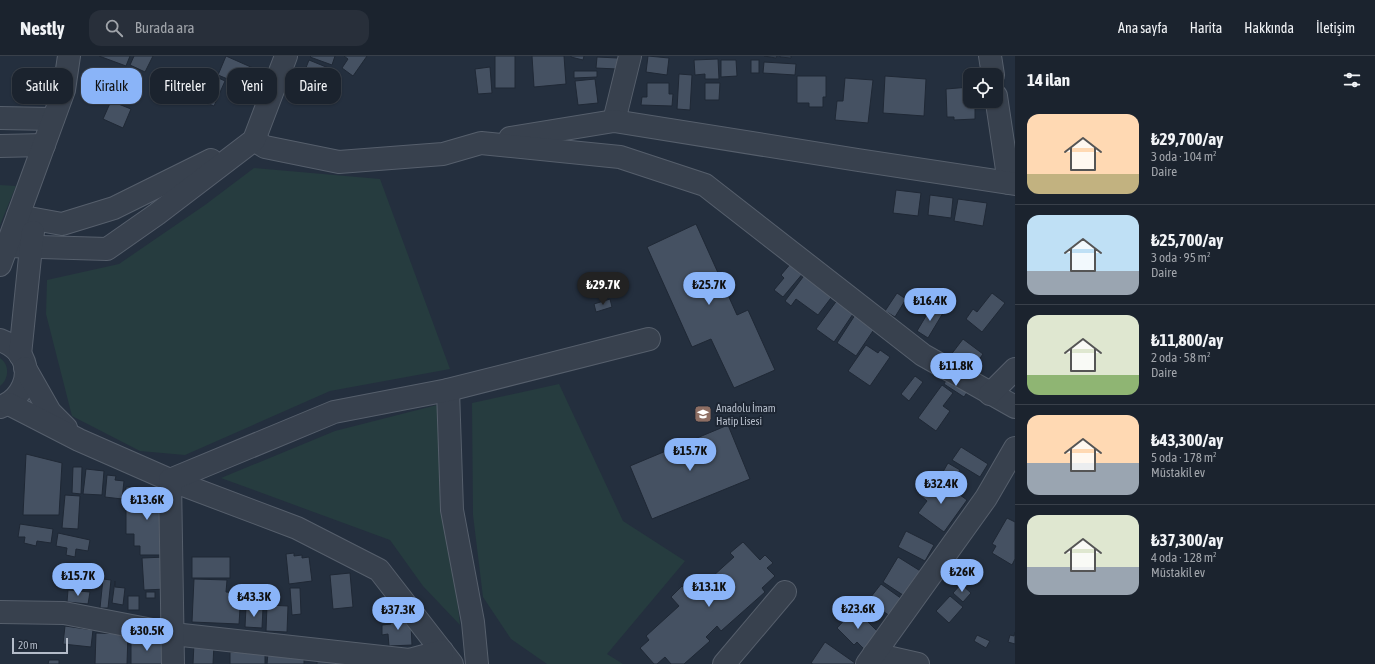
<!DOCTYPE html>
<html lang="tr">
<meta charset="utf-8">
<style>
body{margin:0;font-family:"Asap Condensed",sans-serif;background:#282f3a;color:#f1f3f6;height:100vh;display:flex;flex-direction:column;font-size:15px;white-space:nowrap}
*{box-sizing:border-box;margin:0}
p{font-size:13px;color:#a0a4aa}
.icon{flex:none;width:22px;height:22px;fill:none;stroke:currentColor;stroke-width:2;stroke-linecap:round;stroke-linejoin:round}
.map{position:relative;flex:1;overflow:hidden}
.panel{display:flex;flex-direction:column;background:#1b232e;width:360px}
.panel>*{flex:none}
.guide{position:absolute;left:12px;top:12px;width:380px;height:36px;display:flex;gap:8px}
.buttons{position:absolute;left:963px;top:12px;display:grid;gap:8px}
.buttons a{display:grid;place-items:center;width:40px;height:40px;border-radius:8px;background:#1b232e;box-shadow:0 1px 3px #0004,0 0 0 1px #39404a;font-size:20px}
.scale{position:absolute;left:12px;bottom:10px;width:56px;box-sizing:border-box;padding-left:4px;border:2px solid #b4bcc9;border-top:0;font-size:11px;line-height:14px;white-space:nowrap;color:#b4bcc9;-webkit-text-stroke:3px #1d2633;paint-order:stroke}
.price{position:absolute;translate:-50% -34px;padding:0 9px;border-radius:14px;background:#8ab4f8;color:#111;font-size:13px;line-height:26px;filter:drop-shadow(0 1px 2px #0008)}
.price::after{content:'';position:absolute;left:50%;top:24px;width:12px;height:9px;margin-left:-6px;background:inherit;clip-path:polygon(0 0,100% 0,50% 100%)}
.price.active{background:#222;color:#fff}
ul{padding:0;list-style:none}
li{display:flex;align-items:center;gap:12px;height:100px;padding:0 12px}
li+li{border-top:1px solid #39404a}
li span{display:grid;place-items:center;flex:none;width:112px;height:80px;border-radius:12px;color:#555}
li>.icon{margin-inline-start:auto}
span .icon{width:48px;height:48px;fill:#fffc;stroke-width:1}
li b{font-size:17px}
h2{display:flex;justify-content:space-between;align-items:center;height:48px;padding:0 12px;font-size:17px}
.tag{padding:0 14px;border-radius:12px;background:#1b232e;box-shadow:0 1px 3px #0004,0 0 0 1px #39404a;font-size:14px;line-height:36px}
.tag.active{background:#8ab4f8;color:#111}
header{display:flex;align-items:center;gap:24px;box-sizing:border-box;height:56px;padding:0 20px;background:#1b232e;border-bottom:1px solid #39404a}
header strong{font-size:19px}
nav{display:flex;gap:22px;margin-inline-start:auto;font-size:14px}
.search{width:280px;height:36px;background:#282f3a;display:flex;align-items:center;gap:10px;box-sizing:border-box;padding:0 14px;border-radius:12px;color:#a0a4aa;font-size:15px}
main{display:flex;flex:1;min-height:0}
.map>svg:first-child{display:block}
</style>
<header>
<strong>Nestly</strong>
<div class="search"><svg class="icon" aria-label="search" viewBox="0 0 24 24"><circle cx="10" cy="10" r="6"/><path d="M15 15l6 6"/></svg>Burada ara</div>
<nav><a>Ana sayfa</a><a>Harita</a><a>Hakkında</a><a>İletişim</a></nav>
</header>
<main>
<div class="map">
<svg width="1015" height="608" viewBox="0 0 1015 608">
<rect width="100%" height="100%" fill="#242f3e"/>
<g fill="#263c3f">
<polygon points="254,112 380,123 450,313 330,335 185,399 140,395 72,360 46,258 47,224 119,208 205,149"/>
<polygon points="0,129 16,130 0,169"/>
<path d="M0 302C10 309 9 323 0 330Z"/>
<polygon points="559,328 623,465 685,505 607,598 623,608 547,608 511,583 483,541 473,459 472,347"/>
<polygon points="441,348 448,464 460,569 423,530 390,484 221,422 335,375"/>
</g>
<g fill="#455162" stroke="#1f2835">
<polygon points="99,0 130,0 126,10"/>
<polygon points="134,0 153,0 145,16 130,9"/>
<polygon points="226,0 262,16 254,34 218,19"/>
<polygon points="311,0 335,0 332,9 310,1"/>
<polygon points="344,0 367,0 353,20 342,12 348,3"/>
<rect x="495" y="0" width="20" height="32"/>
<polygon points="532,0 564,0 566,28 534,31"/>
<polygon points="571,0 584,0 583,4 571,1"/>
<polygon points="648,0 669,2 667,19 646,16"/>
<polygon points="764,0 777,0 776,2"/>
<polygon points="780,0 791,0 791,2 780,1"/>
<polygon points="597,1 618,2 617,13 596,12"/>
<polygon points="718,3 719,23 705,23 705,18 695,19 694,4"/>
<polygon points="309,4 331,13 328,18 337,22 330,39 300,27"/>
<polygon points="721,4 736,4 737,20 721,21"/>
<rect x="751" y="4" width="8" height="13"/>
<polygon points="764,6 796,8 795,19 763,17"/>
<polygon points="490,11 492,37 478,38 475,13"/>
<polygon points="574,15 597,15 597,21 574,22"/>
<polygon points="679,18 692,19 690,54 677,53"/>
<polygon points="212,19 225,25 214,50 201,45"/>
<polygon points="797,20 826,20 826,41 823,41 823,51 809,51 809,47 797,47"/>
<polygon points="885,20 926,23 924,60 883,57"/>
<polygon points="845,22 873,24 868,67 835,64 837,45 843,45"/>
<polygon points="595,23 598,47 578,49 575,25"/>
<polygon points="647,27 669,27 669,38 673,38 672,50 641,49 642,41 647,41"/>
<polygon points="705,27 720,27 719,44 705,44"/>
<polygon points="970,31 970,45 975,45 975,63 954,64 954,61 947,61 946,33"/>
<polygon points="111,45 131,53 123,72 103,63"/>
<polygon points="896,134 921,137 918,160 893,157"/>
<polygon points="930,139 953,142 951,162 928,159"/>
<polygon points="958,143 987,147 983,170 954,165"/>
<polygon points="696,168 737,259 748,254 775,314 734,332 711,283 692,291 647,191"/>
<polygon points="792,206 804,216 783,241 774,234 784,222 781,219"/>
<polygon points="806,217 834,238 818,259 796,243 791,250 785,245"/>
<polygon points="897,237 906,243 895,261 885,255"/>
<polygon points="992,237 1005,247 982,276 966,263 973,253 977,256"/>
<polygon points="610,243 612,251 596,256 594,248"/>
<polygon points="838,243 855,255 834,286 816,273"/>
<polygon points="932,250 943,257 928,282 917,275"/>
<polygon points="857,256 877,269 856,300 837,287"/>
<polygon points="963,283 983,298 971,315 950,300"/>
<polygon points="866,289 878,297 880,294 890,301 870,330 848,315"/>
<polygon points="915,320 923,326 909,345 901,338"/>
<polygon points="948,321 968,335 964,341 944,328"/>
<polygon points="942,329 953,337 943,350 950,355 936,375 918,362"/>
<polygon points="728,369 750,423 652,463 630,410"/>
<polygon points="961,391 988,408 980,421 952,404"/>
<polygon points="26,398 62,407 59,459 23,459"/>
<polygon points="948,407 960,414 952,428 940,421"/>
<polygon points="73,411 82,411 81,438 72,437"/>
<polygon points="86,413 104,415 102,439 83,438"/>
<polygon points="107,419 116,420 115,424 124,425 122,443 105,441"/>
<polygon points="938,423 967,444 944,476 918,457 927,445 920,439 926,431 929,434"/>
<polygon points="126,431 138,431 138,435 147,435 147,438 157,438 157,441 167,441 167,499 140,499 140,490 134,490 134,478 126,478"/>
<polygon points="65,439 80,440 78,473 62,472"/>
<polygon points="1007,462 1015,466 1015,503 1012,509 992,497 996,490 992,488"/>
<polygon points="20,468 53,473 51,487 37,485 36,490 24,487 25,481 18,481"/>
<polygon points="906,475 934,489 925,505 898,491"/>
<polygon points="58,477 90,484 88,495 76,493 75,501 66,499 67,492 56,490"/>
<polygon points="743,486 760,504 765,499 773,507 767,512 775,520 762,532 765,536 721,575 717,570 706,581 710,585 684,608 671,608 665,601 657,608 654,608 640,592 649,584 646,580 679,550 671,541 682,530 691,540 734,501 730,497"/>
<polygon points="294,497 294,500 302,499 302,502 309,501 312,525 289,528 286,498"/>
<polygon points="166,501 167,533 144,534 142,502"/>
<rect x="192" y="501" width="38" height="21"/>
<polygon points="898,501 922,516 906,541 883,526"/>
<polygon points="350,517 353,551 333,553 330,519"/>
<polygon points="103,523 111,524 108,552 100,552"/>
<polygon points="194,523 227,524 226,536 241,537 239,568 192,566"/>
<polygon points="115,525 115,531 125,532 123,549 112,547"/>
<polygon points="881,528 902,543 890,560 878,552 877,554 867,546"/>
<polygon points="961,528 971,537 963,546 953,537"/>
<polygon points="290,532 300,532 301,558 292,559"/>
<polygon points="68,534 90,536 88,548 67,546"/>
<rect x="146" y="536" width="9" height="6"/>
<rect x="128" y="540" width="11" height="14"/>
<polygon points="950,540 963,551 949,567 936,555"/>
<polygon points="267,549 288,550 287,576 266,575"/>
<polygon points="246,551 263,552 262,572 245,571"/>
<polygon points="391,554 395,554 396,558 401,558 401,563 406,563 406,568 411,568 412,589 389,590 388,578 382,579 382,569 391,568"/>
<polygon points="852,556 857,561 860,558 879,577 864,593 857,586 854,589 837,572"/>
<polygon points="65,570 93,574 91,591 63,588"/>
<polygon points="1015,576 1015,588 1008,586 1010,579 1014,580"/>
<polygon points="96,577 128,578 127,608 95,608"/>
<polygon points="977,579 990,585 986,592 974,585"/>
<polygon points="131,581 144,581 144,585 164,585 165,608 131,608"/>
<polygon points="825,586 855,607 854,608 813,608 811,607"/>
<polygon points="194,587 214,588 213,608 193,608"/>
<polygon points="230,596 265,597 265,608 230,608"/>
<polygon points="268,597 304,598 304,608 267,608"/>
<polygon points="49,604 59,604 59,608 48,608"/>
<polygon points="338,605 338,608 317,608 317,606"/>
</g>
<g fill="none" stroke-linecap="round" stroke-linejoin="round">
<g stroke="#565f6c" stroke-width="24">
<g id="minor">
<polyline points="990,0 993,19"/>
<polyline points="996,40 1009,127"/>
<polyline points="0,62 53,63"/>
<polyline points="614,65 630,0"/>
<polyline points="510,82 614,65 858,104 1015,128"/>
<polyline points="254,84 265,91 339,106 443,98 481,87 620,101 705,129 923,299 1015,351"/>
<polyline points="0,90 44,89"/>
<polyline points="18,160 62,168 114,152 211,104"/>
<polyline points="7,190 107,193 157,158 254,84 286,0"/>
<polyline points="0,209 64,34 69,0"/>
<path d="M0 284C8 287 15 291 20 298 34 319 21 344 0 351"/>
<polyline points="20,299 31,191 33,176"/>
<polyline points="25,312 50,356 66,372"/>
<polyline points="448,334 452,454 473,566 477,608"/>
<polyline points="990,338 1015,313"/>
<polyline points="9,348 79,384 170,424 297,472 379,514 452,608"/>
<polyline points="0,556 64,557 173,578 409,604 442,595 441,608"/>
<polyline points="874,598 918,608"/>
<polyline points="173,608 170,424 334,356 448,334 649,283"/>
<polyline points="724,608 785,536"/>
<polyline points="867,608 986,442 1015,392"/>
</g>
</g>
<use href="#minor" stroke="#38414e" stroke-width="22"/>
</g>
<defs>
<g id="school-square" transform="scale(0.9)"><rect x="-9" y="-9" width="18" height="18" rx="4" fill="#8d6e63" stroke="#1d2633"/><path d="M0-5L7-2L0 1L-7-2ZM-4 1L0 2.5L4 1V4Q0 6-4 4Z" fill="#fff"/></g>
</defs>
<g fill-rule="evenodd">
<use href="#school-square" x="703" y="358"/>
</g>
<g text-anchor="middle" stroke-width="4" stroke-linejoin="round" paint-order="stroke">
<g font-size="11" fill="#b4bcc9" stroke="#1d2633" text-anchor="start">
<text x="716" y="356">Anadolu İmam<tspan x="716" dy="13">Hatip Lisesi</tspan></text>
</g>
</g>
</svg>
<div class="buttons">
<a><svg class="icon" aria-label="locate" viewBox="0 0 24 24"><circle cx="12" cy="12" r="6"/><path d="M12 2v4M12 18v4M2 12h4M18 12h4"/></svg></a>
</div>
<div class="scale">20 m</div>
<b class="price active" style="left:603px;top:250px">₺29.7K</b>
<b class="price" style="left:709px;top:250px">₺25.7K</b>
<b class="price" style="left:930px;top:266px">₺16.4K</b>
<b class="price" style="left:956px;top:331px">₺11.8K</b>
<b class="price" style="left:690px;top:416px">₺15.7K</b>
<b class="price" style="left:941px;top:449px">₺32.4K</b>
<b class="price" style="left:147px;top:465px">₺13.6K</b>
<b class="price" style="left:962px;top:537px">₺26K</b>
<b class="price" style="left:78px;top:541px">₺15.7K</b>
<b class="price" style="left:709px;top:552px">₺13.1K</b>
<b class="price" style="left:254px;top:562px">₺43.3K</b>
<b class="price" style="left:858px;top:574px">₺23.6K</b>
<b class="price" style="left:398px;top:575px">₺37.3K</b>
<b class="price" style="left:147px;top:596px">₺30.5K</b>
<div class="guide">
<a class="tag">Satılık</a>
<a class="tag active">Kiralık</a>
<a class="tag">Filtreler</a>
<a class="tag">Yeni</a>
<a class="tag">Daire</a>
</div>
</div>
<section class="panel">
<h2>14 ilan<svg class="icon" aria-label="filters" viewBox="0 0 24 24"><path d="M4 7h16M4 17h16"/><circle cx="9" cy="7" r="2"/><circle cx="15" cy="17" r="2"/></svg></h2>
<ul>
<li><span style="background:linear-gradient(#ffd9b3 75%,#c2b280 0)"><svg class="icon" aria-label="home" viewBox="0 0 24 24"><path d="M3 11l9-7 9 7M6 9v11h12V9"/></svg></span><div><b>₺29,700/ay</b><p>3 oda · 104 m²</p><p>Daire</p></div></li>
<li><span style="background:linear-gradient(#bfe0f5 70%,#9aa5b1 0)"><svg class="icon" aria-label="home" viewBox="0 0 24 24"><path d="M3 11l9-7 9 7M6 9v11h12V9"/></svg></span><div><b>₺25,700/ay</b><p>3 oda · 95 m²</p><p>Daire</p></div></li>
<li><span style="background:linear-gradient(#dfe7d0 75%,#8fb573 0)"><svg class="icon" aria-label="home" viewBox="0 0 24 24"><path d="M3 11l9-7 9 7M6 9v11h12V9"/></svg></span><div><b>₺11,800/ay</b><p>2 oda · 58 m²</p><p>Daire</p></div></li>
<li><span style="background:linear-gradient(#ffd9b3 60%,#9aa5b1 0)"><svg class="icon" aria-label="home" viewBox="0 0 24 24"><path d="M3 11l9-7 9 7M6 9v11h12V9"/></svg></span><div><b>₺43,300/ay</b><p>5 oda · 178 m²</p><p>Müstakil ev</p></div></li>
<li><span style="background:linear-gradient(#dfe7d0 65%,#9aa5b1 0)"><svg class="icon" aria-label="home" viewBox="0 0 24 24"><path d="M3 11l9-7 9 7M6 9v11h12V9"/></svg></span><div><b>₺37,300/ay</b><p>4 oda · 128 m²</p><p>Müstakil ev</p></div></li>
</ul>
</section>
</main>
